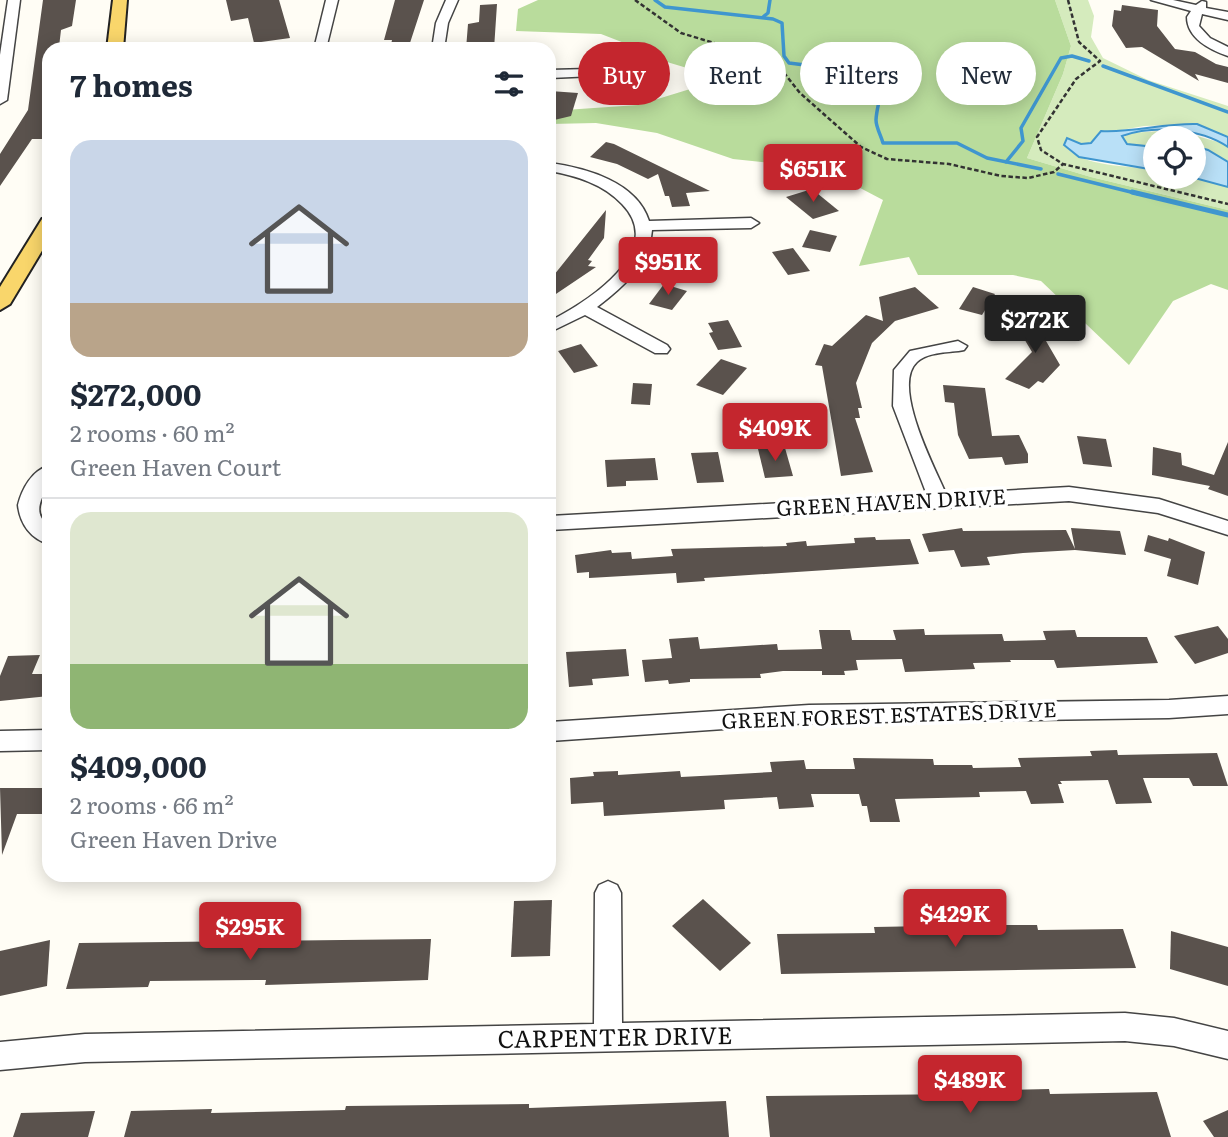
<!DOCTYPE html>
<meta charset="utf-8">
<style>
body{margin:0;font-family:Literata,serif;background:#f2f2f3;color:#1f2937;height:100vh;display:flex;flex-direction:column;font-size:26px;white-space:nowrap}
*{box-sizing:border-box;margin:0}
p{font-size:23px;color:#747a83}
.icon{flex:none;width:38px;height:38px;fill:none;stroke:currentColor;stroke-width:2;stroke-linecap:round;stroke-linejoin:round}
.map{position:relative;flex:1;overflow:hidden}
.panel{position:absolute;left:42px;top:42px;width:514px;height:840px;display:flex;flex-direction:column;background:#fff;border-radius:21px;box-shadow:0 4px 18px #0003}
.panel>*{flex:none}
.guide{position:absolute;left:578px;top:42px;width:544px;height:63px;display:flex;gap:14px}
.controls{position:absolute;left:1143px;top:126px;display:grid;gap:14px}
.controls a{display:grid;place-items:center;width:63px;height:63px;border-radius:50%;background:#fff;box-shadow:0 4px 18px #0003;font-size:35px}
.price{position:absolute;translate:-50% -60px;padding:0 16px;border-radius:7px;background:#c4262e;color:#fff;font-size:23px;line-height:46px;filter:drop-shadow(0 2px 4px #0008)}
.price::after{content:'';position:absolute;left:50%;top:42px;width:21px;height:16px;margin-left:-10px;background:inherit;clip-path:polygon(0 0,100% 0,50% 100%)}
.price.active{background:#222;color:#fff}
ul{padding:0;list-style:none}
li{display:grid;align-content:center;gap:14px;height:371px;padding:0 28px}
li+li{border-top:2px solid #e0e1e3}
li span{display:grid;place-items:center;height:217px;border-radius:21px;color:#555}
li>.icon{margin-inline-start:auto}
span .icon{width:126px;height:126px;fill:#fffc;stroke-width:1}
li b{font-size:30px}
h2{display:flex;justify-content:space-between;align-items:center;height:84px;padding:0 28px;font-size:30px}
.pill{padding:0 24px;border-radius:32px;background:#fff;box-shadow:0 4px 18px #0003;font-size:24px;line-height:63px}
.pill.active{background:#c4262e;color:#fff}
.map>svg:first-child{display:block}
</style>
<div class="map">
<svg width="1228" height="1137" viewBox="0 0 1228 1137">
<rect width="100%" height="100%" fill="#fffdf5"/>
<g fill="#d5ebbd">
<path d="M1055 0H1088L1094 16 1091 37 1103 58 1148 80 1228 106V137L1197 124 1144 126 1110 132 1085 145 1067 138 1064 145C1082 168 1128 165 1155 170V177H1191L1228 187V210L1091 177 1027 158 1063 74 1071 46Z"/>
<polygon points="1176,130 1225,144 1228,147 1228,162 1208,150 1194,146 1194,138 1155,138 1155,147 1127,144 1121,139 1130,133"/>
</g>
<polygon fill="#b9dc9c" points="538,0 1055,0 1071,46 1063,74 1027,158 1091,177 1228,210 1228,290 1211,284 1173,301 1129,365 1041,281 1013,275 918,275 909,257 859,266 883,200 822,168 733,159 657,133 596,123 550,124 550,111 638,105 700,86 687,68 667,62 652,47 632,46 601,34 516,31 518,9"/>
<g fill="#b9e0f7" stroke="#3f96cf" stroke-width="2">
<path d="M1197 124 1228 137V147C1200 128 1154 125 1122 136L1127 144 1155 147V170L1079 157 1064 145 1067 138 1081 144 1091 143 1101 131C1132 133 1163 123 1197 124Z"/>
<polygon points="1194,146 1208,150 1228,162 1228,187 1191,177 1194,177"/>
</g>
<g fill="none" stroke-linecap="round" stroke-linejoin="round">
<g stroke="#3f96cf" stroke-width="3.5">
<path d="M655 0 665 7 773 19 782 23 784 56 789 63 868 73C889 86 877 99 876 120 876 127 881 136 883 143H957L987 158 1041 169"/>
<polyline points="763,17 768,13 770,0"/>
<polyline points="1103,66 1228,112"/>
<polyline points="1006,162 1023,141 1021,128 1061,58 1072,56 1089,61"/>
<polyline points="1058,174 1139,194"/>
</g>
<polyline stroke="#3f96cf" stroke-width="5" points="1132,192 1228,215"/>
</g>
<g fill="#5a524d">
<polygon points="43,0 76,0 72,26 61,30 59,47 49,48 49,131 44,139 32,139 0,186 0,154 28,110"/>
<polygon points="226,0 279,0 290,38 254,43 248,18 231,21"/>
<polygon points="395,0 424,0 408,49 390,49 392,40 384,40"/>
<polygon points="497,4 494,49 466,49 468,24 479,22 480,5"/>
<polygon points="1122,5 1158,10 1157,26 1175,49 1195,52 1216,64 1228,67 1228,83 1195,74 1199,81 1142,47 1126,48 1112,26 1114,10 1121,11"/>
<polygon points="639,50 658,70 655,87 642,86 615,54"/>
<polygon points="550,91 578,93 571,116 550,121"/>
<polygon points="606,142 614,144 710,191 686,193 690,206 672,207 669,196 665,196 658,174 648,179 617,164 590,157"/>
<polygon points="812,189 839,211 813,219 786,197"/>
<polygon points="606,210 604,238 588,260 592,261 588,266 596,267 550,298 550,280"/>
<polygon points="810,230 837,236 830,252 802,247"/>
<polygon points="793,248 810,271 788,275 772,252"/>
<polygon points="664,284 687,291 672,310 649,304"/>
<polygon points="915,287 939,308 895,321 872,343 856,383 862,408 858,408 860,418 855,418 873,472 841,476 822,366 815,365 824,344 832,346 866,315 883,321 879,297"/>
<polygon points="973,287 995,294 982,315 959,309"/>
<polygon points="728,320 742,347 718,350 709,333 713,332 708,323"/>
<polygon points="1043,320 1056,340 1046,341 1060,365 1043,383 1038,381 1029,389 1005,379 1032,352 1014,322"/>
<polygon points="581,344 598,366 574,373 558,351"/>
<polygon points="721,359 747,368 723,395 696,385"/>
<polygon points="633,383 652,384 650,405 631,404"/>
<polygon points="943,385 985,388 992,436 1019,435 1028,454 1028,463 1005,465 1002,457 969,459 958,435 954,403 945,402"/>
<polygon points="1077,436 1106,439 1112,467 1083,464"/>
<polygon points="1228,442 1228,496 1208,489 1210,486 1152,475 1153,447 1181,453 1182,465 1214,475"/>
<polygon points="785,448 793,476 765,478 758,449"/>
<polygon points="718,452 724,482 697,483 691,453"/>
<polygon points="655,458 658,480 626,481 626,486 607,487 605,460"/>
<polygon points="962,528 963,531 1066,530 1075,549 1071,528 1120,531 1126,555 1075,550 1023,553 987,557 990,565 961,567 954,550 929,552 922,534"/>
<polygon points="1148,535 1168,541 1169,538 1205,552 1198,585 1167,576 1171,559 1144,551"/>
<polygon points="875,537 876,540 910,539 919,564 704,578 705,581 677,583 676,573 589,578 589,572 577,573 575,555 611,550 612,553 631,552 632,559 673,556 671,549 787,546 786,543 806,541 807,546 855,543 854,538"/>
<polygon points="1218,626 1228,639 1228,653 1195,664 1174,636"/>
<polygon points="924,629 925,635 1002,634 1004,641 1046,640 1043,631 1075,630 1077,637 1147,637 1158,663 1057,668 1054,660 1010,660 1011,662 973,663 975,669 905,672 902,659 856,660 858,670 844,671 845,675 822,675 822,671 783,671 760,674 761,678 690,679 690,682 669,684 668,680 645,682 642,660 672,658 669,639 698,637 700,649 777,644 778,650 822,649 819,630 850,630 852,640 896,640 893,630"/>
<polygon points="626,649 629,676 592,679 593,685 569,687 566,652"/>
<polygon points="40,655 32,674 49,674 49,696 0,701 0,676 8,656"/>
<polygon points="1117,750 1118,755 1217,753 1228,786 1193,786 1189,778 1143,778 1152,803 1116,804 1108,780 1060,781 1062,784 1058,784 1064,803 1031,804 1026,791 979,792 980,797 895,799 900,822 870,822 867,806 862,806 859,794 811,794 814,807 779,809 777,797 724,800 725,809 604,816 603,802 571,804 570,778 594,776 593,772 618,771 618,775 680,771 681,777 720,775 772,772 770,762 804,760 806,769 855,769 853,758 933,759 934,765 972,765 973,768 1021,767 1018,758 1092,756 1090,751"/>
<polygon points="0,788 49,788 49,814 17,814 2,855"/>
<polygon points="703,899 751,943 720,971 672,926"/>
<polygon points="552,900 550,956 511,957 514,901"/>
<polygon points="981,912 998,912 1001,925 1037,925 1038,930 1123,929 1136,968 781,974 777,934 875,933 874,927 984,925"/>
<polygon points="1171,931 1228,947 1228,986 1170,969"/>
<polygon points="431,939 428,980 265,985 266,980 150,981 148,987 66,989 79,943"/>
<polygon points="50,940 47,986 0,996 0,951"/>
<polygon points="1049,1089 1050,1094 1157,1092 1171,1137 770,1137 766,1096 966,1094 966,1091"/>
<polygon points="726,1101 729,1137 124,1137 131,1111 212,1109 211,1113 345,1110 346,1106 529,1104 529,1108"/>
<polygon points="1228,1110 1228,1137 1214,1137 1203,1121"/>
<polygon points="95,1111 88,1137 13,1137 21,1113"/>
</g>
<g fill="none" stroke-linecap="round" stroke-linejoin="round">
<g stroke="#444" stroke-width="3">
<g id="minor">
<polygon points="8,0 20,0 7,100 0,104 0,55"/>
<polygon points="326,0 338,0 326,49 314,49"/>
<polygon points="446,0 458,0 448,23 444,49 432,49 436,23"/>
<path d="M1151 0H1173L1196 5 1202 1 1206 2V8L1228 12V20L1202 14 1199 26 1210 38 1228 47V56C1210 50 1187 38 1187 17L1191 11Z"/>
<polygon points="233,44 237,45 239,49 227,49"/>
<polygon points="589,69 595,73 594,76 550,78 550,70"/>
<path d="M550 163C586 168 637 182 649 221L751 218 759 223 751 228 652 230C649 265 622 288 597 307L667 345 670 349 667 353H655L585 315 550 332V321C587 302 668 251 622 204 603 184 577 176 550 171Z"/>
<path d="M958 341 967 346 964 350C950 353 929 351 917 362 891 386 935 468 946 494L1069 487 1159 499 1228 521V535L1158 513 1069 501 550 530V516L927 495 893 406 894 370 910 351Z"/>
<path d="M49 466C49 471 50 479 48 484 41 501 32 512 49 527V544C31 539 20 524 18 505 22 489 32 470 49 466Z"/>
<polygon points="1228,696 1228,714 1169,718 809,723 550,741 550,722 809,705 1169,700"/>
<polygon points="49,730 49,750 0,751 0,731"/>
<polygon points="608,881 617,885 621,893 622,1023 1125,1013 1174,1018 1228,1031 1228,1059 1174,1046 1125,1041 85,1062 0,1070 0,1042 85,1034 594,1024 595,893 599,885"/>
</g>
</g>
<g stroke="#222" stroke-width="4">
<g id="major">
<polygon points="113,0 127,0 123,49 107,49"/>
<polygon points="49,217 49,239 10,304 0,310 0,287 42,219"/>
</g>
</g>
<g stroke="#333" stroke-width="2.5" stroke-dasharray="4.5 2.5" stroke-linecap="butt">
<polyline points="635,0 681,33 754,55 781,69 800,93 861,147 887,159 949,164 1001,176 1028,178 1054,172 1063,164"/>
<polyline points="1068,0 1079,42 1100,61 1076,79 1037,137 1041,150 1063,164 1228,204"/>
</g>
<use href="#minor" fill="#fff" fill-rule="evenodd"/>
<use href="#major" fill="#f9d66b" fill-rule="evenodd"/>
</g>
<g text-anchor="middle" stroke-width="7" stroke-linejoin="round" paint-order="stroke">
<g font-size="21" fill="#111" stroke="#fff">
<text transform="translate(891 503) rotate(-3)" y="7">GREEN HAVEN DRIVE</text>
<text transform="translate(889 716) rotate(-2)" y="7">GREEN FOREST ESTATES DRIVE</text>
</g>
<g font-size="24" fill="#111" stroke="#fff">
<text transform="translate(615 1038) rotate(-1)" y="8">CARPENTER DRIVE</text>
</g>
</g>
</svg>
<div class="controls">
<a><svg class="icon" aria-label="locate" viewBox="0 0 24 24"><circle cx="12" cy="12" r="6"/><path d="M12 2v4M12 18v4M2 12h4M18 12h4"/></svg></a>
</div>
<b class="price" style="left:813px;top:204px">$651K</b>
<b class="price" style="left:668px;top:297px">$951K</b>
<b class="price active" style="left:1035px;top:355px">$272K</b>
<b class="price" style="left:775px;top:463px">$409K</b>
<b class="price" style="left:955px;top:949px">$429K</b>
<b class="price" style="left:250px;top:962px">$295K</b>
<b class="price" style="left:970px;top:1115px">$489K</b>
<div class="guide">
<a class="pill active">Buy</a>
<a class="pill">Rent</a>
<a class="pill">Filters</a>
<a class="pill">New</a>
</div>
<section class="panel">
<h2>7 homes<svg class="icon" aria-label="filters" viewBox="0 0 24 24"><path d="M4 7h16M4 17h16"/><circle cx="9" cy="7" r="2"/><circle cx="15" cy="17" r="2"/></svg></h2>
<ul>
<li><span style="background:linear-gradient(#c9d6e8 75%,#b9a48a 0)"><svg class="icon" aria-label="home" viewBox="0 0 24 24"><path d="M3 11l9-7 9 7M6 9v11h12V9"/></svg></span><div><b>$272,000</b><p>2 rooms · 60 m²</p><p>Green Haven Court</p></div></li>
<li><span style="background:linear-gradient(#dfe7d0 70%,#8fb573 0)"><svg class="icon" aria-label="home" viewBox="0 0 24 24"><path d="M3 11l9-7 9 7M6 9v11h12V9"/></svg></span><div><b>$409,000</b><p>2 rooms · 66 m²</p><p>Green Haven Drive</p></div></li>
</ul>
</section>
</div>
